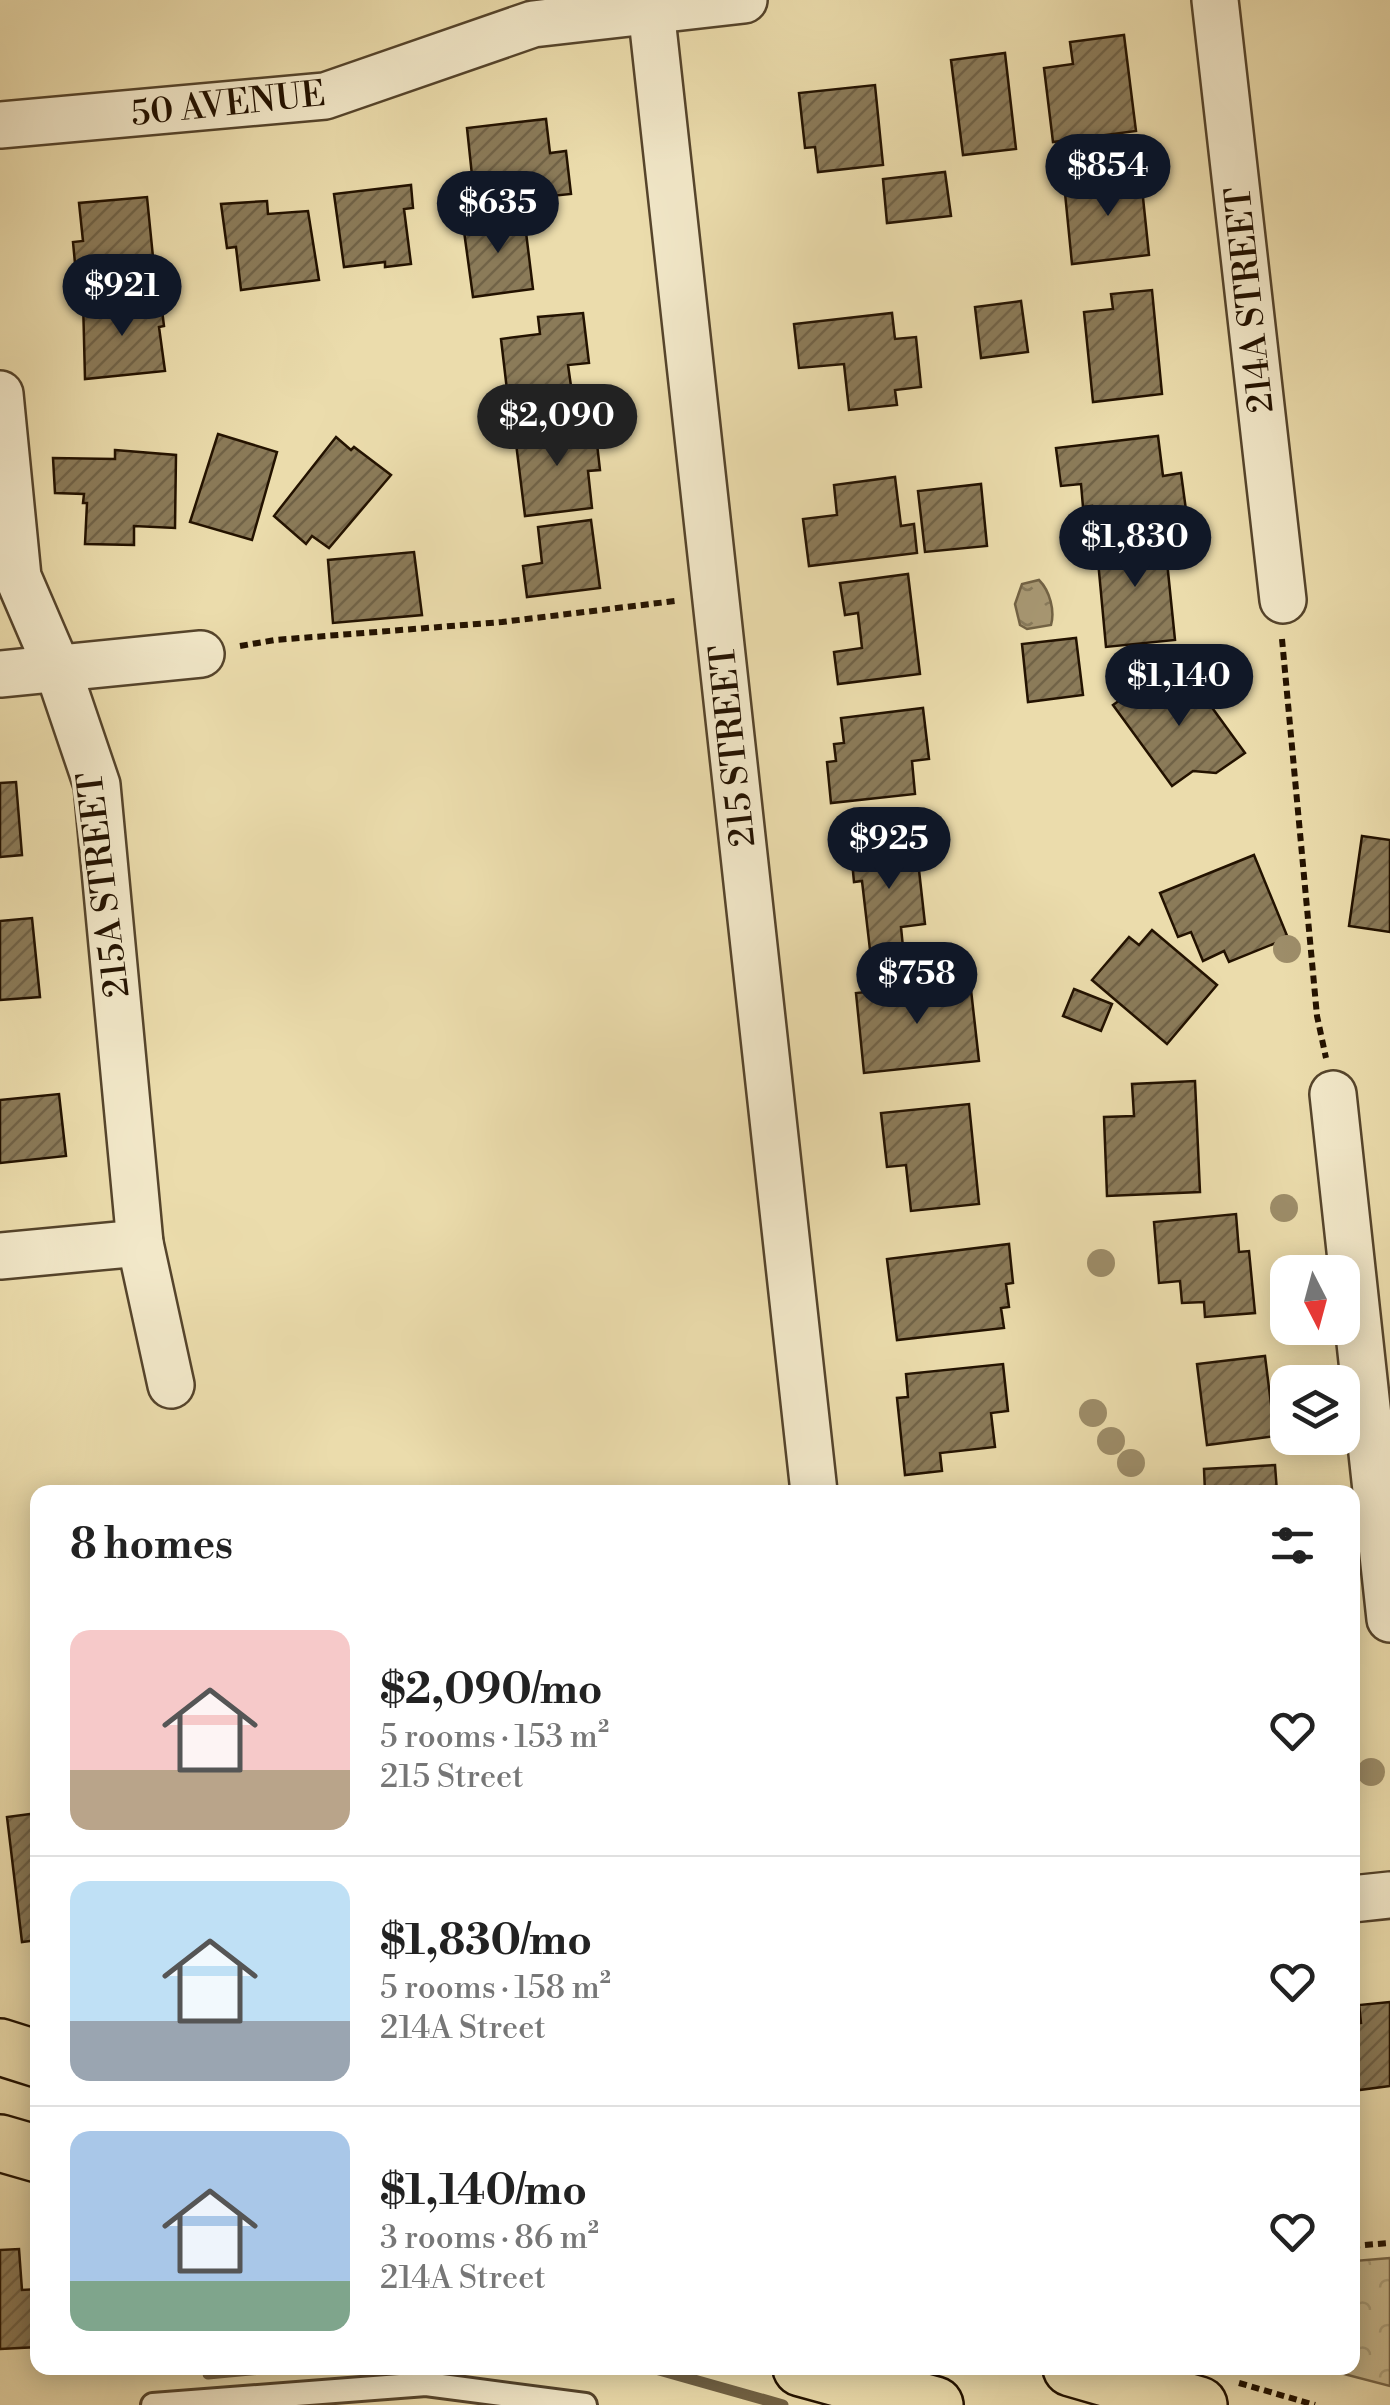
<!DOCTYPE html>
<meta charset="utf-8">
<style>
body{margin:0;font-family:"Libre Bodoni",serif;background:#f2f2f2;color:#222;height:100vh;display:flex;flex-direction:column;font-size:38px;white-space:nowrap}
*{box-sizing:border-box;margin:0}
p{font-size:32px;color:#767676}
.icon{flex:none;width:55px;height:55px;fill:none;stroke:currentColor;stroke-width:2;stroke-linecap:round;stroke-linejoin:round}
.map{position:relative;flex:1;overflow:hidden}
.details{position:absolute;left:30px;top:1485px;width:1330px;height:890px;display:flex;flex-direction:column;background:#fff;border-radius:20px;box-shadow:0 5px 25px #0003}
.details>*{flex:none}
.needle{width:65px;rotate:174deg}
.tools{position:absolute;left:1270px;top:1255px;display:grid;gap:20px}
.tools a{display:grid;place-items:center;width:90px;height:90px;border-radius:20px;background:#fff;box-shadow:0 5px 25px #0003;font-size:50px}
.price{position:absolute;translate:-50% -85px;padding:0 22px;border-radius:35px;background:#111827;color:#fff;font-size:32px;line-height:65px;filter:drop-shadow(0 2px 5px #0008)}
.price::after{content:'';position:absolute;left:50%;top:60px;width:30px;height:22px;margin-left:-15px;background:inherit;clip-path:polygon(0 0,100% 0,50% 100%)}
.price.active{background:#222;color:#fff}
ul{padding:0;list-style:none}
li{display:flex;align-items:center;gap:30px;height:250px;padding:0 40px}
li+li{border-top:2px solid #e0e0e0}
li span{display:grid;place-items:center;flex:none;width:280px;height:200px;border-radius:20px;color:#555}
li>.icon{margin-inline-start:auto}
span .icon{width:120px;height:120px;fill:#fffc;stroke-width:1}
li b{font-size:42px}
h2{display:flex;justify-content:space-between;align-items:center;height:120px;padding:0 40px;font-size:42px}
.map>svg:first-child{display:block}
</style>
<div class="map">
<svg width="1390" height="2405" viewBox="0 0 1390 2405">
<defs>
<pattern id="forest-crowns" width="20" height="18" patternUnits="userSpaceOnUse" patternTransform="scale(2.5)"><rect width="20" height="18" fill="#c9ba8f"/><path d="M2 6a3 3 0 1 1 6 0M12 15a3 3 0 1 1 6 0" fill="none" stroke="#ac9f7a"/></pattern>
<pattern id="water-ripples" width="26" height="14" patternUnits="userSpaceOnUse" patternTransform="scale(2.5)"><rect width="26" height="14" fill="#a79772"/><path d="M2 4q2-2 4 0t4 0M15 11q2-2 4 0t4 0" fill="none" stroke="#887a5b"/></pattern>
<pattern id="building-hatch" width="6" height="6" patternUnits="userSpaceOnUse" patternTransform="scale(2.5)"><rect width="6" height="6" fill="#8b7b59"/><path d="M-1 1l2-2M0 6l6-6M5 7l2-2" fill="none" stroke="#716347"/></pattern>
</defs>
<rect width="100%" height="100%" fill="#ebdcac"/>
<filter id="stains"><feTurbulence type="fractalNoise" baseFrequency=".002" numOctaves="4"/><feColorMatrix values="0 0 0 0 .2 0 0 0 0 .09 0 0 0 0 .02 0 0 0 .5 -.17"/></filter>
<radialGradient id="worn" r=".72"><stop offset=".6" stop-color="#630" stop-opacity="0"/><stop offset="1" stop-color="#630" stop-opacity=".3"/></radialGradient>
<polygon fill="url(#forest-crowns)" stroke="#766648" stroke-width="2.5" points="1353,2235 1355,2261 1390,2258 1390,2386 1321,2368 1352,2368"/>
<path fill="url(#water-ripples)" stroke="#726244" stroke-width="2.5" d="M1039 580C1050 591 1055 611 1051 625L1027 629 1020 625 1015 604 1022 584Z"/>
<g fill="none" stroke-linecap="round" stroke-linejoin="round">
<g stroke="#726244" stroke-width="11">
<polyline points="652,2368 783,2405"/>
<polyline points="208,2374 272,2368"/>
</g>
</g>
<g fill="url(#building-hatch)" stroke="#231200" stroke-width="2.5">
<polygon points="1124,35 1136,131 1053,142 1044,68 1073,64 1070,42"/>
<polygon points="1005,53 1016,149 963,155 951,60"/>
<polygon points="875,85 883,165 818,172 815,147 805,148 799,93"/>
<polygon points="546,119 550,153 566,151 571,194 475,204 467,128"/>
<polygon points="1140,169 1149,255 1072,264 1065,193 1094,190 1093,174"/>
<polygon points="945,172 951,216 887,223 883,179"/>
<polygon points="411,185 413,208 404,209 411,264 385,267 385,262 344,267 334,194"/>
<polygon points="147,197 155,277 77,285 73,242 83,241 79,203"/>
<polygon points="267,201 268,214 308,211 319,280 241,290 236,247 227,248 221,204"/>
<polygon points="524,216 533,289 473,297 463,224"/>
<polygon points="1152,290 1162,394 1093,402 1084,312 1113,309 1111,294"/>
<polygon points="105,299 106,307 161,302 164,326 159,327 165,371 85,379 83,300"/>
<polygon points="1021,301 1028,352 981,358 975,307"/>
<polygon points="583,313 589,363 568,365 573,400 509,407 501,339 540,334 538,317"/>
<polygon points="892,313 895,339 916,337 921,387 895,390 897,405 849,410 844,364 799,368 794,324"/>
<polygon points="595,426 600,470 588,471 592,508 525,516 515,435"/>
<polygon points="218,434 277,452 252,540 190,522"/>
<polygon points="1158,436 1163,476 1181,473 1186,510 1093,521 1092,506 1083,507 1081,484 1061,486 1056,448"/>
<polygon points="336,437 351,450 354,447 391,475 329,548 312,536 306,544 274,516"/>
<polygon points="115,450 176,455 175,528 134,526 134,545 85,544 87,503 83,503 84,494 55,493 53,458 115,459"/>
<polygon points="895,477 901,526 914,524 917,553 809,566 803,519 837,515 834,485"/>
<polygon points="981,484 987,546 925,552 918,491"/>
<polygon points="591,520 600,588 527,597 523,566 542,563 538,527"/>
<polygon points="1164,532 1175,640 1106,647 1096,539"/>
<polygon points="414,552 422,615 333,623 328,560"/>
<polygon points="908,574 920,674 838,684 834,652 862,648 858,613 845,615 840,583"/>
<polygon points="1076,638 1083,695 1028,702 1022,644"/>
<polygon points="1170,676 1180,689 1192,680 1245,753 1216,773 1193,771 1172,786 1113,705 1145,682 1150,690"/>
<polygon points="923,708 929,759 912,761 915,794 831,803 827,762 836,761 834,744 844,743 841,718"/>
<polygon points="16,782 22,855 0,857 0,783"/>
<polygon points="1362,836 1390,840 1390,932 1349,926"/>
<polygon points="916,843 925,924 901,927 903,947 870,950 862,881 854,882 851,850"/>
<polygon points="1254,855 1288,938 1229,962 1224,951 1203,961 1191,932 1178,937 1160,893"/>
<polygon points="32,918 40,997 0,1000 0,921"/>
<polygon points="1152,930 1217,985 1167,1044 1092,980 1129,937 1139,945"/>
<polygon points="970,981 979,1061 864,1073 856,993"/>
<polygon points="1074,989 1112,1004 1101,1031 1063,1016"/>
<polygon points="1195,1081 1200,1192 1107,1196 1104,1117 1134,1116 1132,1084"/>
<polygon points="59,1094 66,1156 0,1163 0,1100"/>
<polygon points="969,1104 979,1204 911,1211 906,1165 887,1167 881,1113"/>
<polygon points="1236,1214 1239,1252 1249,1251 1255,1313 1205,1317 1204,1302 1182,1303 1180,1281 1159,1283 1154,1222"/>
<polygon points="1009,1244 1013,1283 1006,1284 1009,1307 1001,1308 1004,1328 897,1340 887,1259"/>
<polygon points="1265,1356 1275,1436 1207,1445 1197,1364"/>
<polygon points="1003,1364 1008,1411 991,1413 995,1447 940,1453 942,1471 905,1475 897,1398 908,1397 906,1374"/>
<polygon points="1275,1465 1277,1492 1205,1492 1204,1469"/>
<polygon points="38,1813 38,1940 22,1942 7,1817"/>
<polygon points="1390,2002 1390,2086 1352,2091 1352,2024 1361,2023 1359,2005"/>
<polygon points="19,2249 22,2290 38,2289 38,2347 0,2349 0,2250"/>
</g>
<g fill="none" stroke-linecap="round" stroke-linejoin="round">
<g stroke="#55442b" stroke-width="28">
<polyline id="lane" points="153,2405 426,2384 585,2405"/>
</g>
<g stroke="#55442b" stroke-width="50">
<g id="street">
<polyline points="650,0 814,1492"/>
<polyline points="1215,0 1283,600"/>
<polyline points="0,125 325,96 533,24 744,0"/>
<polyline points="0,394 18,577 58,670 97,785 140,1243 171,1385"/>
<polyline points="0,674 201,654"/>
<polyline points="1333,1094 1390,1619"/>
<polyline points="0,1256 140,1243"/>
<polyline points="1352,1899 1390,1895"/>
</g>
</g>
<g stroke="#231200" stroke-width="60">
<g id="primary">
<polyline points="0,2047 38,2059"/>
<polyline points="0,2143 38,2154"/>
<polyline points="801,2368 935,2405"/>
<polyline points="1071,2368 1199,2405"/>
</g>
</g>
<g stroke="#231200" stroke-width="6" stroke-dasharray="8 5" stroke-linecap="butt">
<polyline points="1282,639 1317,1016 1326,1058"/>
<polyline points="240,646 275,640 502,622 675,601"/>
<polyline points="1352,2246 1390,2243"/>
<polyline points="1239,2383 1315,2405"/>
</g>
<use href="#lane" stroke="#f2e8c9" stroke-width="22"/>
<use href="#street" stroke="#f2e8c9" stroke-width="45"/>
<use href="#primary" stroke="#ebdcac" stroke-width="55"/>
</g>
<g fill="#9d8d69">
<circle cx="1287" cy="949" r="14"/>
<circle cx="1284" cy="1208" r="14"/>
<circle cx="1101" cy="1263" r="14"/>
<circle cx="1093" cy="1413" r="14"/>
<circle cx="1111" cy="1441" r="14"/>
<circle cx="1131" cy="1463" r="14"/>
<circle cx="1371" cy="1772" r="14"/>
</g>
<g text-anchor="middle" stroke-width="8" stroke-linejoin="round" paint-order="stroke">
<g font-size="35" fill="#231200" stroke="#f2e8c9">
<text transform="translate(228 103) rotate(-6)" y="12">50 AVENUE</text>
<text transform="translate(1249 300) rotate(-96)" y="12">214A STREET</text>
<text transform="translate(732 746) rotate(-96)" y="12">215 STREET</text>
<text transform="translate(103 885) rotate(-97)" y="12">215A STREET</text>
</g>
</g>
<rect width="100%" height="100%" filter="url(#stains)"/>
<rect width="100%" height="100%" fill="url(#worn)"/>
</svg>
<div class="tools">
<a><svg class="needle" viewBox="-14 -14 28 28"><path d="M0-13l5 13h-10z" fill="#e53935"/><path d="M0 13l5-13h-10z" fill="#767676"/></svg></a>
<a><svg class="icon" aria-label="layers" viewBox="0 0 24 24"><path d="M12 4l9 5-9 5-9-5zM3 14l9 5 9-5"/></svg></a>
</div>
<b class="price" style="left:1108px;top:219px">$854</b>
<b class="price" style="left:498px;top:256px">$635</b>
<b class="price" style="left:122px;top:339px">$921</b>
<b class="price active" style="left:557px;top:469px">$2,090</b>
<b class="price" style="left:1135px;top:590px">$1,830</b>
<b class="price" style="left:1179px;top:729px">$1,140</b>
<b class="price" style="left:889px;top:892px">$925</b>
<b class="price" style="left:917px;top:1027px">$758</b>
<section class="details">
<h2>8 homes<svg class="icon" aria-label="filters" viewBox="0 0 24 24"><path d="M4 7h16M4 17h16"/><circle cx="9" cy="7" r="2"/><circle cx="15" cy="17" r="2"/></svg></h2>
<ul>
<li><span style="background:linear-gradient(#f6c9c9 70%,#b9a48a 0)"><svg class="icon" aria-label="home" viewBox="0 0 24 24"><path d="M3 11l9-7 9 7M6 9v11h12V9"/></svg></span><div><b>$2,090/mo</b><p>5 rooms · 153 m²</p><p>215 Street</p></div><svg class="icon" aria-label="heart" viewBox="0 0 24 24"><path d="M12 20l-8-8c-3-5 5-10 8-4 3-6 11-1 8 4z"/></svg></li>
<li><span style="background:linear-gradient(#bfe0f5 70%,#9aa5b1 0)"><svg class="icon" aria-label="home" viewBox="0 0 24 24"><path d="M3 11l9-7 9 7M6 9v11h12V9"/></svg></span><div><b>$1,830/mo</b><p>5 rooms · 158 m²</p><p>214A Street</p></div><svg class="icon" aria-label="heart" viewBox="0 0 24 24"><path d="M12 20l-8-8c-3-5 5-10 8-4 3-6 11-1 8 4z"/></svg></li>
<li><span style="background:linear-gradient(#a9c7e8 75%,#7fa58c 0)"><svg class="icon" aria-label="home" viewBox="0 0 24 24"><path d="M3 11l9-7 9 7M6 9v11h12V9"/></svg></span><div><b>$1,140/mo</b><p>3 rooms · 86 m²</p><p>214A Street</p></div><svg class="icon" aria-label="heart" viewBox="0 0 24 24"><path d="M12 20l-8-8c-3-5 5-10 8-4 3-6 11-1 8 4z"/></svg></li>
</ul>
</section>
</div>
